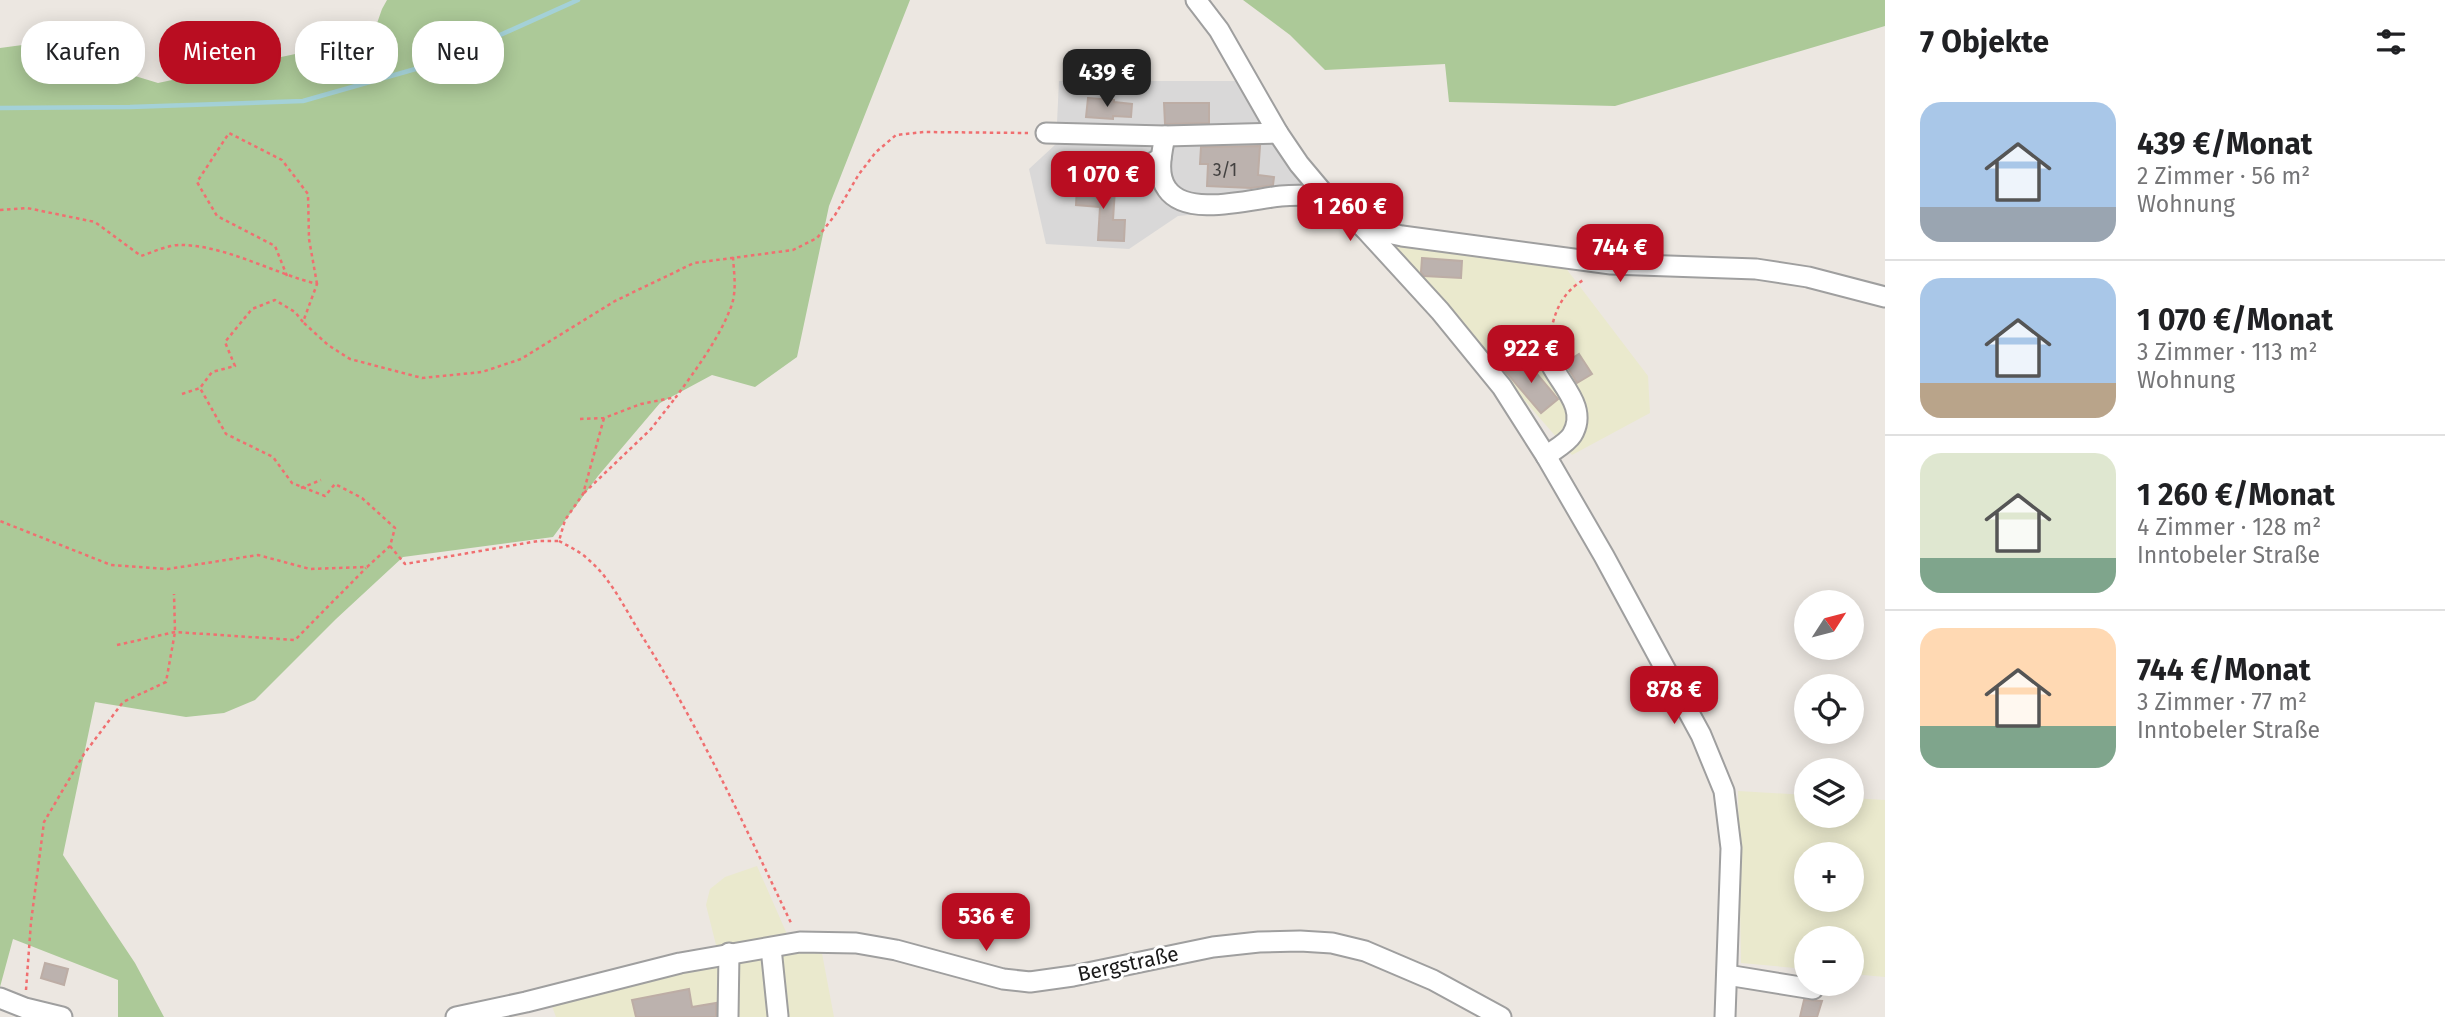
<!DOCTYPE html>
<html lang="de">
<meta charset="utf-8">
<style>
body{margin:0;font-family:"Fira Sans",sans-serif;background:#f6f6f6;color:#202124;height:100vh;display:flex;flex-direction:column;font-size:26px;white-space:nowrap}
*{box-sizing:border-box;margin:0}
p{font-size:23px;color:#757577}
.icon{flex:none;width:38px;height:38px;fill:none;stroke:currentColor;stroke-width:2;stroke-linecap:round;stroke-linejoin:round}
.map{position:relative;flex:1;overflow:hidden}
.drawer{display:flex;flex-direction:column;background:#fff;width:560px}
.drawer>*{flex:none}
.hud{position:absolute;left:21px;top:21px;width:665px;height:63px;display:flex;gap:14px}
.needle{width:46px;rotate:54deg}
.fabs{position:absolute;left:1794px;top:590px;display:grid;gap:14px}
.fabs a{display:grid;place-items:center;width:70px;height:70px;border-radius:50%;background:#fff;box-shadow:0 4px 18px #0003;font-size:35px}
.price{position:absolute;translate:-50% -60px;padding:0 16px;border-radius:14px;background:#b90d21;color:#fff;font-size:23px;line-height:46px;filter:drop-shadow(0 2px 4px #0008)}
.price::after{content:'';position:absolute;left:50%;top:42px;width:21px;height:16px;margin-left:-10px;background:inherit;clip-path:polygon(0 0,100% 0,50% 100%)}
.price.on{background:#222;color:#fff}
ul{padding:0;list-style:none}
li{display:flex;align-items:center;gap:21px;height:175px;padding:0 35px}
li+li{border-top:2px solid #e0e0e0}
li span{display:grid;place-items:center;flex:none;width:196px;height:140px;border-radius:21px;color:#555}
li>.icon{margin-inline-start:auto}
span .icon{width:84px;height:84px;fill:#fffc;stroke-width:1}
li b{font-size:30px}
h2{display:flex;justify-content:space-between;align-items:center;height:84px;padding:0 35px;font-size:30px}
.tag{padding:0 24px;border-radius:28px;background:#fff;box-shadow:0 4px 18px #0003;font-size:24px;line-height:63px}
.tag.on{background:#b90d21;color:#fff}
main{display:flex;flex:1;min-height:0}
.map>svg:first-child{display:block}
</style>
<main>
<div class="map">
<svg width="1885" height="1017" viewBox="0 0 1885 1017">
<rect width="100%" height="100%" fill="#ece7e1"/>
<polygon fill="#d9d8d8" points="1059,81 1239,81 1320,202 1178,216 1129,249 1046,244 1029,169 1056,144"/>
<g fill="#eae9cd" fill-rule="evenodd">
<polygon points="1389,245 1565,267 1648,376 1650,413 1572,455"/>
<path d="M1738 791 1806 795V816H1852V798L1885 800V977L1852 974V938H1806V969L1741 963ZM1806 854H1852V900H1806Z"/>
<polygon points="757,866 794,950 821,948 834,1017 556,1017 550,1001 720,961 706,905 710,889 725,877"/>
</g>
<g fill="#acc998">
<polygon points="387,0 910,0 829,206 797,357 755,387 712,375 660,403 598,476 553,537 403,557 336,619 255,700 224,713 186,717 95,702 63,855 135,963 164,1017 118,1017 118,980 13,939 0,987 0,48 30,44 158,83 300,53 330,59 368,49 382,9"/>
<polygon points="1243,0 1885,0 1885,26 1615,106 1449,102 1445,64 1325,70 1290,35"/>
</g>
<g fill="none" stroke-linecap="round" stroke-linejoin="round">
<polyline stroke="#a4d1d7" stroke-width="4.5" points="0,108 130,107 303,101 440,62 578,0"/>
</g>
<g fill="#bcb2ae" stroke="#bdada5" stroke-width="2">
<polygon points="1088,98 1114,100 1114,102 1132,104 1131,117 1113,116 1113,119 1086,117"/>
<polygon points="1164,103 1209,103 1209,123 1165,124"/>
<polygon points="1260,146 1258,175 1274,177 1273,185 1251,188 1207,186 1208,164 1200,164 1201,147"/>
<polygon points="1077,185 1115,189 1113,220 1125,220 1124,241 1098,240 1100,207 1076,205"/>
<polygon points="1422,258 1462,261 1461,278 1424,276 1421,272"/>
<polygon points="1579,354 1592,374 1577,383 1565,363"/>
<polygon points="1522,356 1558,399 1541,413 1505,371"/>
<polygon points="45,963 68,969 64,985 41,978"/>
<polygon points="689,989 692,1007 716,1003 716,1017 636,1017 632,1000"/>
<polygon points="1804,1000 1822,1001 1817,1017 1800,1017"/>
</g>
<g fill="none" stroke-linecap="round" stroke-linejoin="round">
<g stroke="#9f9f9f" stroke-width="23">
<g id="minor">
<polyline points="1196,0 1219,30 1278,133 1299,164 1325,195 1364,228 1440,311 1502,387 1546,456 1604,556 1701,735 1724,791 1731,848 1725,1017"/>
<polyline points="1046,133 1165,136 1278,133"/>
<path d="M1165 136C1162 152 1156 174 1167 189 1187 218 1251 199 1281 196 1296 195 1310 195 1325 195"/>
<polyline points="1093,174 1125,178 1161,158"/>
<polyline points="1364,228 1402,236 1611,264 1756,269 1808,277 1885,297"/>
<path d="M1546 456C1554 450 1567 443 1572 435 1589 407 1559 384 1549 360"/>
<polyline points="771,948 778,1016"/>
<polyline points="1727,975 1813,989"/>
<polyline points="0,998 25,1008 62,1017"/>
<polyline points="456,1017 526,1002 680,963 800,942 856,943 896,950 1003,979 1030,982 1073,976 1213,947 1259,942 1300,941 1332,943 1365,951 1433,980 1501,1017"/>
<polyline points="728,1017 729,953"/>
</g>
</g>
<g stroke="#f06f70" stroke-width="2.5" stroke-dasharray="3.5 3.5" stroke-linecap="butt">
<path d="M0 210 27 208 95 222 141 256C153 252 170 244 182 245 227 246 273 273 317 284L303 322 295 312 275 300 252 309 225 342 235 366 212 372 200 388 226 434 273 457 292 483 325 496 335 484 362 498 395 528 390 546 367 567 310 569 258 555 168 569 111 565 0 521"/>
<polyline points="287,276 275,246 217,216 197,182 229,133 282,160 308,194 309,239 317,284"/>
<polyline points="304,323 328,345 350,359 422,378 482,372 521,359 615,301 694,263 793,250 817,238 835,215 859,174 876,152 896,135 924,132 1028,133"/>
<path d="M1549 343C1553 315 1560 293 1585 279"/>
<polyline points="182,394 200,388"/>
<path d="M580 419 604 418 641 404 676 397C695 371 720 337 731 307 737 291 734 274 733 257"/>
<polyline points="301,488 321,480"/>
<polyline points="584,493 651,429 676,397"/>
<path d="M559 541C570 547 581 552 590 561 612 580 626 611 642 636 700 728 745 827 792 925"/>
<polyline points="390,546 405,564 538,541 559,541 565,520 583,494 604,418"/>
<polyline points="117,645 175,632 295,640 366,568"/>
<polyline points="26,990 31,922 44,822 84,754 123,702 166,682 175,632 174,594"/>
</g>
<use href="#minor" stroke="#fff" stroke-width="19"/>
</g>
<g text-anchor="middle" stroke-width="6" stroke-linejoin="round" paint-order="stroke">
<g font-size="18" fill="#434140">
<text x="1225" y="176">3/1</text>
</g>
<g font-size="21" fill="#1b1b1b" stroke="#fff">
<text transform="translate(1128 964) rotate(-12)" y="7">Bergstraße</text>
</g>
</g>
</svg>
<div class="fabs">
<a><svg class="needle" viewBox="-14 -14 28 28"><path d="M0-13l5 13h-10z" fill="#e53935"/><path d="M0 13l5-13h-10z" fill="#757577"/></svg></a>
<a><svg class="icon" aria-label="locate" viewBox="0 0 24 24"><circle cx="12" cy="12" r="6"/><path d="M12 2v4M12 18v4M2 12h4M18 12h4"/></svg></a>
<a><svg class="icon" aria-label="layers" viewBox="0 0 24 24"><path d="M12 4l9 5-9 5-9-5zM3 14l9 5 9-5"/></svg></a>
<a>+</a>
<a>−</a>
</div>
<b class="price on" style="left:1107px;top:109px">439 €</b>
<b class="price" style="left:1103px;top:211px">1 070 €</b>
<b class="price" style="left:1350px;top:243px">1 260 €</b>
<b class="price" style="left:1620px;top:284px">744 €</b>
<b class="price" style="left:1531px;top:385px">922 €</b>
<b class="price" style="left:1674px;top:726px">878 €</b>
<b class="price" style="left:986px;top:953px">536 €</b>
<div class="hud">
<a class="tag">Kaufen</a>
<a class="tag on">Mieten</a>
<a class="tag">Filter</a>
<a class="tag">Neu</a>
</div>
</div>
<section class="drawer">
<h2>7 Objekte<svg class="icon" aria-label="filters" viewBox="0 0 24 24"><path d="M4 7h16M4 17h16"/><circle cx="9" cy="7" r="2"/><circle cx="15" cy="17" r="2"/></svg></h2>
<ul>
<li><span style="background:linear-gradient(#a9c7e8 75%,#9aa5b1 0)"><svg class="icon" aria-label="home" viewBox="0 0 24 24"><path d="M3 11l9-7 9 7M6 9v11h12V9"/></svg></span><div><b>439 €/Monat</b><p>2 Zimmer · 56 m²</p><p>Wohnung</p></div></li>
<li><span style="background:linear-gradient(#a9c7e8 75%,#b9a48a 0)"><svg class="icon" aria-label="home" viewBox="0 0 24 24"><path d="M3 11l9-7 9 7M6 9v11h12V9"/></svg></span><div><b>1 070 €/Monat</b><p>3 Zimmer · 113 m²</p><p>Wohnung</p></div></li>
<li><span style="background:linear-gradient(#dfe7d0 75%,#7fa58c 0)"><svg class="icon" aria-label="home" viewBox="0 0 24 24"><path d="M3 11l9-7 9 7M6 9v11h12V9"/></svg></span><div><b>1 260 €/Monat</b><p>4 Zimmer · 128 m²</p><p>Inntobeler Straße</p></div></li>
<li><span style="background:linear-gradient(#ffd9b3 70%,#7fa58c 0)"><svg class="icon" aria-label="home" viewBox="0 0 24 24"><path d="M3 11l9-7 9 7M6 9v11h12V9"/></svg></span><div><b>744 €/Monat</b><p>3 Zimmer · 77 m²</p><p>Inntobeler Straße</p></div></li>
</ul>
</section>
</main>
